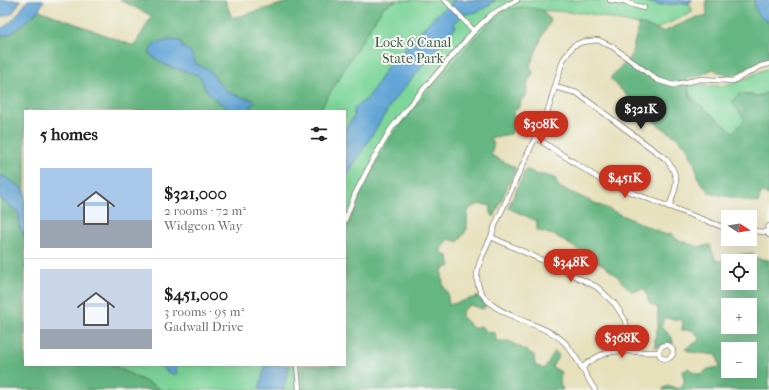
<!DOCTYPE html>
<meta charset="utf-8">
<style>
body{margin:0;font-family:"IM FELL French Canon",serif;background:#f6f6f6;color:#202124;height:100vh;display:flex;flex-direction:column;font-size:15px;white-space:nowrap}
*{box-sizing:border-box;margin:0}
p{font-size:13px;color:#757577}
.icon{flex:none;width:22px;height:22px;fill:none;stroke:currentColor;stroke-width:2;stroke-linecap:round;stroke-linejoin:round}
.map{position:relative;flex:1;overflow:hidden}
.details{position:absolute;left:24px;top:110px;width:322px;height:256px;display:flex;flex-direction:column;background:#fff;border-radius:0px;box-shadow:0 4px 16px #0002}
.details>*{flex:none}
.needle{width:26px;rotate:102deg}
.fabs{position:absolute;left:721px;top:210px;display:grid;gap:8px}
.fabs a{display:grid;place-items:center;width:36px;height:36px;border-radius:0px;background:#fff;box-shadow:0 4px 16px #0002;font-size:20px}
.price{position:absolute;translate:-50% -34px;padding:0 9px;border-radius:14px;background:#c8321e;color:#fff;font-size:13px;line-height:26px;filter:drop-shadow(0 1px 2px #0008)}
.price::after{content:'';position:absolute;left:50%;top:24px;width:12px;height:9px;margin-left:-6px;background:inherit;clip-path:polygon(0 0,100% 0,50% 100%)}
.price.current{background:#222;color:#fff}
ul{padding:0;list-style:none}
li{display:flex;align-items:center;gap:12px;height:100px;padding:0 16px}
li+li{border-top:1px solid #e0e0e0}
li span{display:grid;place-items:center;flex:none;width:112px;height:80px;border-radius:0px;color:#555}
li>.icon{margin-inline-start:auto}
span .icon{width:48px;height:48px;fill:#fffc;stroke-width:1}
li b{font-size:17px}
h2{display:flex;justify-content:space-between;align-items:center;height:48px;padding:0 16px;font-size:17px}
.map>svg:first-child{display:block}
</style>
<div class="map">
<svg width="769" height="390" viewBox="0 0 769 390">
<rect width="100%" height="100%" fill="#f6f6f2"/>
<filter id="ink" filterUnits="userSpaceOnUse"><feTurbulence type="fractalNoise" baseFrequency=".025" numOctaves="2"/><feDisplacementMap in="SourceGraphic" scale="8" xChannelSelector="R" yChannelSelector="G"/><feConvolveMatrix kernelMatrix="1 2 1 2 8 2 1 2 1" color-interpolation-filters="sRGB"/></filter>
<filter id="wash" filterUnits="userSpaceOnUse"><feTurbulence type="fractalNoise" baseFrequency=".012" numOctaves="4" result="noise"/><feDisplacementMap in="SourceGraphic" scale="16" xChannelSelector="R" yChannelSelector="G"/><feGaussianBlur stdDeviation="0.9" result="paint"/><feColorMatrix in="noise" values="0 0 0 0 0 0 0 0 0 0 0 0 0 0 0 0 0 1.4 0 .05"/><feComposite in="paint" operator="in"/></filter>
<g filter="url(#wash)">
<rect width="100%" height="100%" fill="#e6e0bb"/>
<g fill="#7dd59a" stroke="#4c785b">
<polygon points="397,0 642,0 642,1 659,5 689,3 693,12 656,29 586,13 518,9 345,282 345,111 319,111 360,43 383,7"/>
<path d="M769 68V92L759 96 739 94 745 120 733 133 690 97 688 86C703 84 718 88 732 84 745 80 756 72 769 68Z"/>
<polygon points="112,365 313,365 313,390 162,390"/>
</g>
<g fill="#66b682" stroke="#41694f" fill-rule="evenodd">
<polygon points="120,0 225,0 232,18 296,0 397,0 383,7 360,43 319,111 25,111 25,365 112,365 162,390 0,390 0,37 12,33 39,10 134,46 152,16"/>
<path d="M706 0H754L755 9 766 21 769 22V60C754 62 743 73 729 77L713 69 699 76 687 79 690 97 733 132 745 120 732 102 739 94 759 96 769 92V195L761 193 758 203 710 193 699 180 694 162 687 148 677 138 645 115 610 78 631 56 639 24 656 29 663 32 697 17H707Z"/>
<polygon points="524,7 542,10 551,21 543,34 530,66 533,73 528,82 526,96 521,100 520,106 513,112 515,123 511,134 489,138 494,144 491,155 516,168 494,217 490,212 491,206 481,204 470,208 467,214 467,229 458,242 449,239 440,252 448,256 451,266 442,269 443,286 447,292 449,305 480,296 487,305 483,309 470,305 462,311 462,317 473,328 481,326 487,332 495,333 496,341 509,341 534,355 535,365 544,369 555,351 559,355 552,367 561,372 560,384 563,390 304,390 303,378 304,365 345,365 345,235 356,203 366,181 391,138 411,111 485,27 502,11 509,9"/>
<path d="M526 169 538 175H544L555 178 559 187 666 235 672 233 676 239 698 247 710 245 716 261 732 260 734 255 753 253 756 258 769 260V390H662L668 385 678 389C686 382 685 382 682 372L689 368 693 372 701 375 708 369 720 367 717 355 691 352 685 349 698 341 699 338 693 330H682L683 320 665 318 661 327 672 337 673 343 655 347V337L658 327V308L649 303 645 289 631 291 617 276 603 265 556 236 537 230V221L508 208ZM728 261H750V283H728ZM728 305H750V327H728ZM728 349H750V371H728Z"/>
</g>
<g fill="#62a4d6" stroke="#3f6079">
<polygon points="0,0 21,0 12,14 0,17"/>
<path d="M28 0H44L39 10 20 27 12 33 0 37V29C13 22 19 12 28 0Z"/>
<path d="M454 0H496C487 7 477 14 464 14L454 24 456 27 393 101 345 179V130L354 116V108L368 98 387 67 432 19Z"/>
<polygon points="642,0 693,0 689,3 659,5 642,1"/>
<path d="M754 0H769V22C758 18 755 12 754 0Z"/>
<polygon points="170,40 181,41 182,47 190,51 196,64 208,69 227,92 244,98 254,100 255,102 251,105 251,111 233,111 213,98 204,87 202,80 198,75 167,66 153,57 149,52 154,44"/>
<polygon points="0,174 25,190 25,237 19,227 19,214 0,198"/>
<path d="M160 365H176L177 375C170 374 165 371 160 365Z"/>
<polygon points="265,365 290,365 283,390 259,390"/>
</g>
</g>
<g filter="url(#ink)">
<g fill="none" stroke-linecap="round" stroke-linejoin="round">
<g stroke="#817e6c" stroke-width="6">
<g id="minor">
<polyline points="445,0 474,31"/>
<polyline points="610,0 624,2 644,8"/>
<path d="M555 87 577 93 666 159C681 178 677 186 669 207"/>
<polyline points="535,137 604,182 728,229"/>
<polyline points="345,220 355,194 372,161 391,129 409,106 474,31 492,14 517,0"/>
<polyline points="769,226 767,232 769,235"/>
<polyline points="750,231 767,232"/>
<polyline points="491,237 544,261 597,287 615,304 625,320 631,351"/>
<circle cx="666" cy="352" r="7"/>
<polyline points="297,365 299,390"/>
<path d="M582 369C586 363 591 361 597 357 619 346 637 354 659 352"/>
<path d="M595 390C586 376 575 352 563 341 540 319 475 317 477 274 478 261 486 249 491 237 493 233 494 228 496 223L548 110 563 60 573 46 582 42 598 40 613 47 657 80 673 85 701 79 733 81 761 66 769 64"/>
</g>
</g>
<use href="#minor" stroke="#fff" stroke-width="4.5"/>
</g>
</g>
<g text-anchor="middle" stroke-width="4" stroke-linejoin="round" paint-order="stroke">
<g font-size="14" fill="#3e5d48" stroke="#f6f6f2">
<text x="413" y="47">Lock 6 Canal<tspan x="413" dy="16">State Park</tspan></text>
</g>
</g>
</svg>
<div class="fabs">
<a><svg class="needle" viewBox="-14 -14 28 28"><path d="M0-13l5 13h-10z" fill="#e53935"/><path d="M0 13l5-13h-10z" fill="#757577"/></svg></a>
<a><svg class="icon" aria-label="locate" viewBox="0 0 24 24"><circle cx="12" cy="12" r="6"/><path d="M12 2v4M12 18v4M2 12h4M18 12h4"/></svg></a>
<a>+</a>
<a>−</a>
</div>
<b class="price current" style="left:641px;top:130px">$321K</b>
<b class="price" style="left:541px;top:145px">$308K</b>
<b class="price" style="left:625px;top:199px">$451K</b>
<b class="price" style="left:571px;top:283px">$348K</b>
<b class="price" style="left:622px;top:359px">$368K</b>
<section class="details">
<h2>5 homes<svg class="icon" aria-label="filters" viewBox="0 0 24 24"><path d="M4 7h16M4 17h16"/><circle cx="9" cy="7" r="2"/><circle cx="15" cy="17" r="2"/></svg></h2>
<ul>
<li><span style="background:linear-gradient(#a9c7e8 65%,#9aa5b1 0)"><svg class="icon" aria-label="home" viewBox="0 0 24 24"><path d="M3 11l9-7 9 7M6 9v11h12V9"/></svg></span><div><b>$321,000</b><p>2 rooms · 72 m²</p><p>Widgeon Way</p></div></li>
<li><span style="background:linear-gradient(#c9d6e8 75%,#9aa5b1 0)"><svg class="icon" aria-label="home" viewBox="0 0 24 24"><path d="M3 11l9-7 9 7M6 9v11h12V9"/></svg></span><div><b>$451,000</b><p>3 rooms · 95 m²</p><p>Gadwall Drive</p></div></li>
</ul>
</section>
</div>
